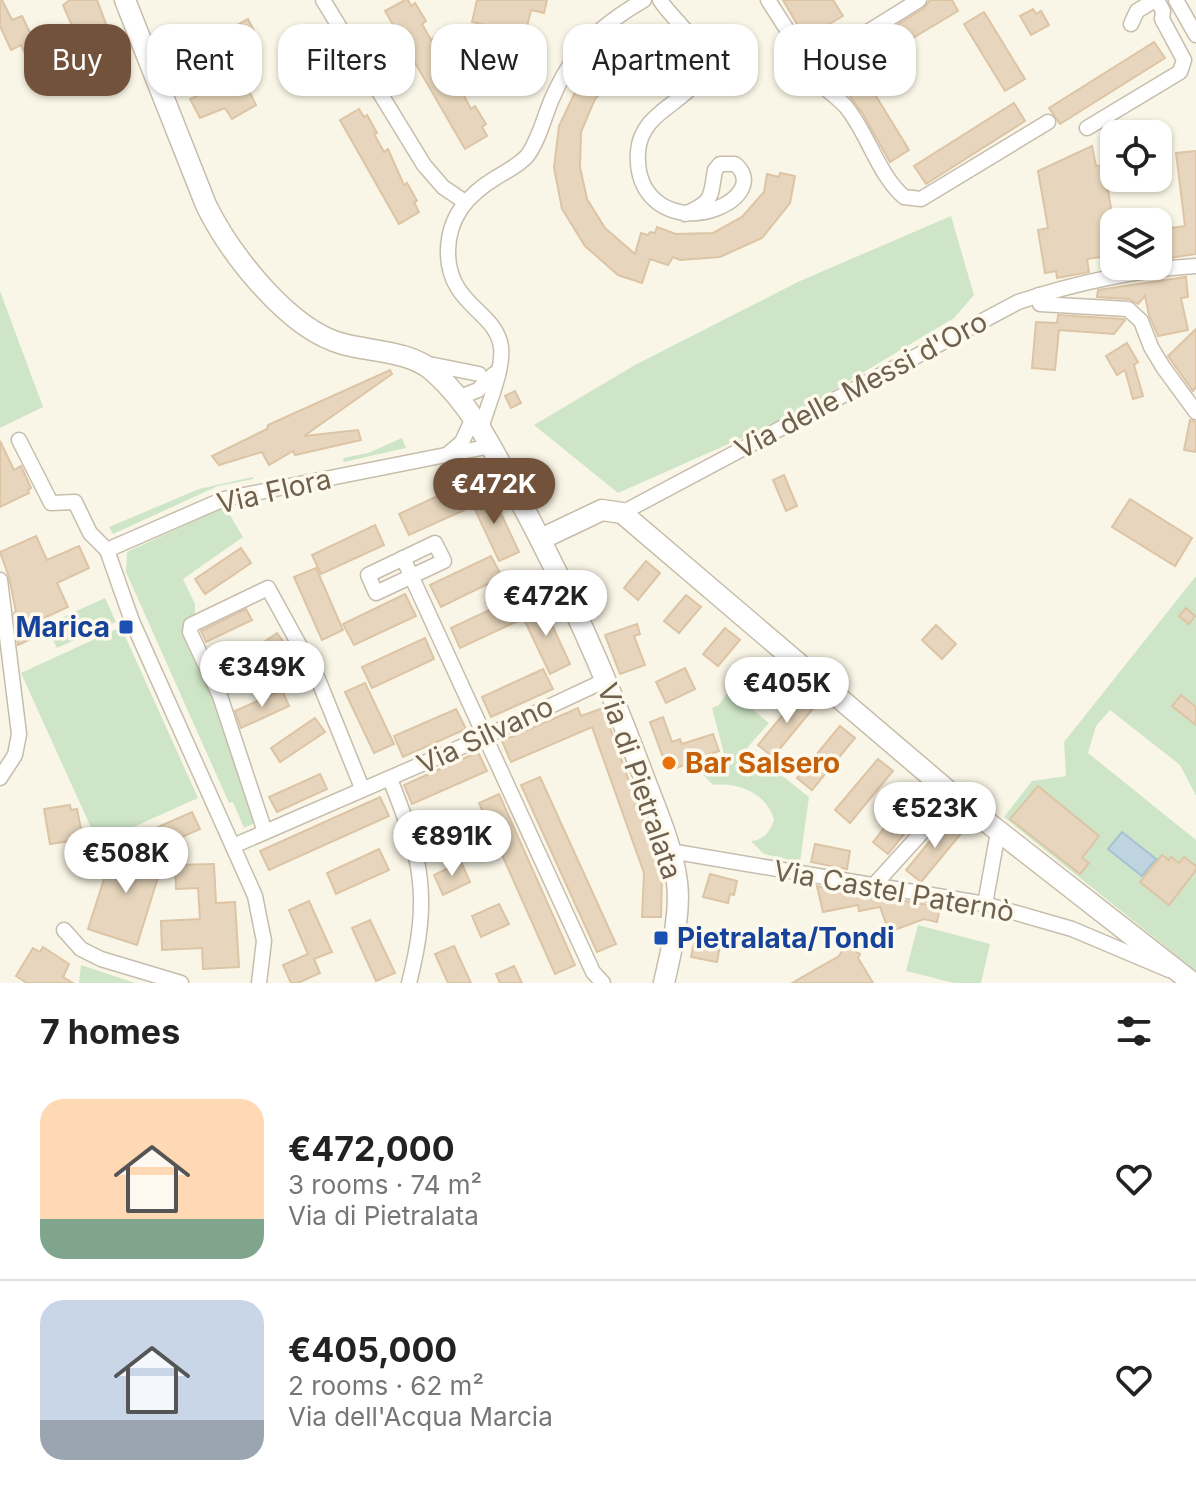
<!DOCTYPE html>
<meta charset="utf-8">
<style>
body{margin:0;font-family:Inter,sans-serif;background:#f6f6f6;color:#222;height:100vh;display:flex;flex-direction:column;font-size:30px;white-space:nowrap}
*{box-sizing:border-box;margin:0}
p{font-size:26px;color:#767676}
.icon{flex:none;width:44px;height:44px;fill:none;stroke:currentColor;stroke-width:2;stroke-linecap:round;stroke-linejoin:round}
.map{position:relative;height:983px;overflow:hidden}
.sheet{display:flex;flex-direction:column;background:#fff;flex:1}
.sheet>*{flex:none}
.hud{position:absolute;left:24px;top:24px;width:1148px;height:72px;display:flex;gap:16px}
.buttons{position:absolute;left:1100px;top:120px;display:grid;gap:16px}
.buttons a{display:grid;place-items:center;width:72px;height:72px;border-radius:16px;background:#fff;box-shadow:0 2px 6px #0004;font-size:40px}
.price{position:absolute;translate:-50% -68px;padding:0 18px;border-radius:28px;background:#fff;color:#222;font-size:26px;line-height:52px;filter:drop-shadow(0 2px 4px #0008)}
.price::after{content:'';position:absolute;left:50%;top:48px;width:24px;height:18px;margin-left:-12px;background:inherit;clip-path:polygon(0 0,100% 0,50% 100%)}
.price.current{background:#73523c;color:#fff}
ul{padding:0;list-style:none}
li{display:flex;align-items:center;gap:24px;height:200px;padding:0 40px}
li+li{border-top:2px solid #e0e0e0}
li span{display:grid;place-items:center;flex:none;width:224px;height:160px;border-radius:24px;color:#555}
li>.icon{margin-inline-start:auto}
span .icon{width:96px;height:96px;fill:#fffc;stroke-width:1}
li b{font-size:34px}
h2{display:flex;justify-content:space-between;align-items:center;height:96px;padding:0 40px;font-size:34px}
.chip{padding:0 28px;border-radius:24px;background:#fff;box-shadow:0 2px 6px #0004;font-size:28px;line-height:72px}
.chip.current{background:#73523c;color:#fff}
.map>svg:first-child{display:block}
</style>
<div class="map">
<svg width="1196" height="983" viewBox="0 0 1196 983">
<rect width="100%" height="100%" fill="#faf6e7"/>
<g fill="#cee6c7">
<polygon points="951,216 974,295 954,318 787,418 618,493 534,425 635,365 800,281"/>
<polygon points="0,291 43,407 0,428"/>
<polygon points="402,438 406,448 344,462 343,458 368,453"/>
<polygon points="253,477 253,479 218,486 113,534 109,527 199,489"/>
<polygon points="225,507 243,537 183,579 195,604 195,618 185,625 217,702 257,822 244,828 233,802 229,803 126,572 127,552"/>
<polygon points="1196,576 1196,796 1180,765 1110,710 1096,726 1088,753 1196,840 1196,971 1004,817 1032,781 1066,776 1064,742"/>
<polygon points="105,598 116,622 57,648 46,625"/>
<polygon points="121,627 198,798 98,843 21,673"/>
<path d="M729 690 769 723 747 748 809 797 800 862 764 854 751 841C764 840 771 831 774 819 766 793 738 782 713 785L694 765 724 754 712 708 719 705Z"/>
<polygon points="918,925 990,944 981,983 954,983 906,971"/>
<polygon points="81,965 135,983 79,983"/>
</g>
<polygon fill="#bed5e1" stroke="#a6c2d1" stroke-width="2" points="1122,832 1156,859 1142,876 1108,849"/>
<g fill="#e7d6bd" stroke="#dcc4a5" stroke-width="2">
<polygon points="0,0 2,0 12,20 22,16 33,39 44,34 54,57 31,67 21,45 11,50 0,26"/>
<polygon points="70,0 97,0 112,40 88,51 80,44 63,5"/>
<polygon points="405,0 408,0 411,6 415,3 426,21 422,24 431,40 435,37 446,56 442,58 452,75 455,72 466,90 462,92 471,109 475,106 486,124 482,127 487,136 465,149 385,11"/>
<polygon points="477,0 547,0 544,13 531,10 519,60 491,53 497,28 472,22"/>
<polygon points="783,0 833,0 843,16 805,38"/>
<polygon points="930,0 952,0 958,11 858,71 848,56 924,8"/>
<polygon points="1033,9 1036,14 1041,11 1049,25 1031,35 1020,16"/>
<polygon points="984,12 1025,79 1005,91 964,24"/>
<polygon points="248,19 258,39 230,54 256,105 232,119 225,108 200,118 190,99 208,91 196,73 201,71 181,36 202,26 209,41"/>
<polygon points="660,28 665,50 644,56 617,74 595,99 581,132 580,167 587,199 605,228 635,254 641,233 648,235 650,232 655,233 657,227 676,234 713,233 742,217 764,192 767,174 779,177 780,173 795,176 790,203 762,238 720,257 680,260 673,257 668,265 650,259 642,283 618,275 585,246 562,209 554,168 559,126 578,86 599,59 637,35"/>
<polygon points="1154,42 1165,58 1060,124 1049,108"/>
<polygon points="868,83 909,150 890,162 863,114 849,95"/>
<polygon points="1014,103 1025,121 926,184 914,166"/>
<polygon points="359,109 364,117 367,115 377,133 374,134 384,152 388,149 404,185 407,183 417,201 414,202 419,212 399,224 340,120"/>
<polygon points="1092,146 1096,166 1104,165 1113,221 1103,222 1109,256 1087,259 1089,272 1057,278 1056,271 1045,273 1038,230 1048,228 1038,171"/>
<polygon points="1196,151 1196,254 1162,259 1158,230 1185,226 1176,153"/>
<polygon points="1186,277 1188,297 1181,298 1188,330 1158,336 1149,315 1145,296 1138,304 1129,299 1097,297 1098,290"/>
<polygon points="1058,315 1124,319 1125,320 1114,334 1059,330 1055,370 1032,368 1036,322 1057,323"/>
<polygon points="1196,329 1196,387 1193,391 1168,356"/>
<polygon points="1127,343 1138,362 1134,365 1143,396 1133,399 1125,370 1117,375 1106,356"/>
<polygon points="390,370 392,374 304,436 358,430 361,440 295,455 293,451 269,465 262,452 219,465 212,456 267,429 268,425"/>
<polygon points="515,391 521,403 511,408 505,396"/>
<polygon points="1190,420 1196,422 1196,452 1184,450"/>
<polygon points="0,441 14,470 21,466 31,488 28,490 29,493 0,507"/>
<polygon points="784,475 797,506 786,511 773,480"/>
<polygon points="461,485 471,507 409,535 399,514"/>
<polygon points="490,490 519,552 499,561 470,499"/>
<polygon points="1130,499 1192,538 1175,566 1112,527"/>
<polygon points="375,525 384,545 321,574 312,555"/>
<polygon points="36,536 47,560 79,546 89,568 57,583 68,607 35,622 40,635 18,645 14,613 16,612 9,577 0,552"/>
<polygon points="241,548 251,563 205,594 195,579"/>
<polygon points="491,556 502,577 441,607 430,585"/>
<polygon points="646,561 660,573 638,600 624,588"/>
<polygon points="316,568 343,630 322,640 294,577"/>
<polygon points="405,594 416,616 354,645 343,624"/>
<polygon points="686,595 701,607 679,633 664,621"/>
<polygon points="511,600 520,620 460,648 451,628"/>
<polygon points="542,603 570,664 550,674 521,613"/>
<polygon points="1186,608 1195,616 1189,624 1179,616"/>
<polygon points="246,609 252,620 206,642 201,631"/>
<polygon points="637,624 640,634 634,636 645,665 620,674 605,635"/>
<polygon points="936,625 956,644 942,659 922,640"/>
<polygon points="725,628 740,640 718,666 703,654"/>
<polygon points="277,633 288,648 243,680 232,664"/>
<polygon points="425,638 434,659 372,688 362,667"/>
<polygon points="762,659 777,672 755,699 740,686"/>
<polygon points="685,668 695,689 666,703 656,682"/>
<polygon points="543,669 553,689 491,717 482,697"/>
<polygon points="365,683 394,744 374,753 345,692"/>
<polygon points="282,690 289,706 241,728 235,711"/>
<polygon points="801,693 816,705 773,757 758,745"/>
<polygon points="1181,695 1196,707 1196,725 1172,706"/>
<polygon points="578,708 581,716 603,708 662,874 661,917 642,917 644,873 592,727 511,762 502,741"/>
<polygon points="456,709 466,729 403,757 394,736"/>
<polygon points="663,717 672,742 680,739 682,744 713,734 719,751 689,761 690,763 668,771 650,722"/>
<polygon points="315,718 325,732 280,762 271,748"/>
<polygon points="840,726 855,738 812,790 797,778"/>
<polygon points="478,752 487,771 412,804 404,785"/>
<polygon points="878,759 893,771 850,823 835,810"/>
<polygon points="320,774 327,789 277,812 269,797"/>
<polygon points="540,777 616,944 597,952 521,785"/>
<polygon points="1038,786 1099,836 1082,858 1089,863 1080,874 1010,819"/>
<polygon points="915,790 930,802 888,854 873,842"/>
<polygon points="499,794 575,965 555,974 479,803"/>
<polygon points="380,797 389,816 269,870 260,851"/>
<polygon points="70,805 71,810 77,809 83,839 50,844 44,809"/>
<polygon points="192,812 200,829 173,841 173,832 167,848 158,827"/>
<polygon points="450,816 459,836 432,848 424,829"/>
<polygon points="949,818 964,830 921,882 906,870"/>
<polygon points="815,844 850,851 847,869 811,862"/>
<polygon points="115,845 163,861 137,945 88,929"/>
<polygon points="379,849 389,870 336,894 327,873"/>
<polygon points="1162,855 1169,860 1171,857 1179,863 1184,857 1196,866 1196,870 1169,905 1140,882"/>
<polygon points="461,862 470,882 443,895 434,875"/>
<polygon points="214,864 216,903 235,902 239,967 203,969 202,948 162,950 161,921 200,919 198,888 176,889 175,865"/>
<polygon points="710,874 737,881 734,895 730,894 728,903 703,897"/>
<polygon points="817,886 854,894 860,893 940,907 937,922 924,919 889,932 880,907 859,911 858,905 823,912"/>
<polygon points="309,901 332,952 314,959 320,973 298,983 291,983 283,965 308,954 289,910"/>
<polygon points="499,904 509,924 481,937 472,916"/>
<polygon points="370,920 395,973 376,981 352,928"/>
<polygon points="696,934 718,938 717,945 720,946 717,962 691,957"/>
<polygon points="454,946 471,983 448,983 435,954"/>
<polygon points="845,946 860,954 858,958 873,983 792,983 839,956"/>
<polygon points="43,947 69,964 63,977 73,983 27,983 16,976 33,948 40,952"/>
<polygon points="514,966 522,983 500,983 496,974"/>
</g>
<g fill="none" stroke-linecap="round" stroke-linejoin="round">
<g stroke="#c7bdad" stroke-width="17">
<g id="street">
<polyline points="323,0 424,165 443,187 465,202"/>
<path d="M660 0C672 19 694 33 699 55 711 101 641 102 638 152 637 165 639 177 645 188 679 243 773 195 735 164H720L715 170C710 198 714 201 685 214"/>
<path d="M768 0 807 61 813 66C817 88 835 93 847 108 869 136 878 174 904 197L921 199 1048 122"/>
<polyline points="1176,0 1196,35"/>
<polyline points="1131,24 1137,11 1155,0"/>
<polyline points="813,66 919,0"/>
<polyline points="1087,128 1180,72 1184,60 1162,19 1163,11 1157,0"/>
<polyline points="1039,295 1040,304 1128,309 1141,321 1151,347 1163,367 1196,412"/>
<polyline points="424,363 479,374"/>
<polyline points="458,398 478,390 494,374"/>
<path d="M481 429C487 407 504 369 501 347 496 311 450 306 448 255 447 218 467 195 497 177 507 171 519 165 527 156 538 142 544 118 551 101 572 51 599 26 644 0"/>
<polyline points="19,440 51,503 75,502 90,533 107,550 132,621 255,896 264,941 259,983"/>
<polyline points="448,454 462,442 473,418"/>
<path d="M622 513 1018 302C1075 283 1136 270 1196 266"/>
<polygon points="435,543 444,561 376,593 368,575"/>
<polyline points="107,550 224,499 491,446"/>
<polyline points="403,558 593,972 603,983"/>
<polyline points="0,580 19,734 15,755 0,778"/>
<path d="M390 779C422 859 431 897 409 983"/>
<polyline points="265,832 220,696 190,632 191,625 268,588 318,679 362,788"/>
<polyline points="233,846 484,737 606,680"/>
<polyline points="670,851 985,904 1072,929 1169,970"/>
<polyline points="875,884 954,797"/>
<polyline points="985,904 998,832"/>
<polyline points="64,930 81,949 101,959 181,983"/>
</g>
</g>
<g stroke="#c7bca9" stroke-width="23">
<g id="secondary">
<path d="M125 0 206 205C230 254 289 330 343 344 373 352 411 351 434 372 472 406 495 453 518 497 565 584 605 674 640 767 653 803 672 843 677 882 681 915 671 951 664 983"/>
<polyline points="541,539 602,510 622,513 960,801 1193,983"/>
</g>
</g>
<use href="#street" stroke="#fff" stroke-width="14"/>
<use href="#secondary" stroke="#fff" stroke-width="20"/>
</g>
<g fill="#1a4fb4" stroke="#fdfaed" stroke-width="3">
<rect x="118" y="619" width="16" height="16" rx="4"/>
<rect x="653" y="930" width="16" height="16" rx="4"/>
</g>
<circle fill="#e8710a" stroke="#fdfaed" stroke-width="3" cx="669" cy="763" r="8"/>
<g text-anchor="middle" stroke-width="7" stroke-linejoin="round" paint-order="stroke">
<g font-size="28" fill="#70614f" stroke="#fdfaed">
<text transform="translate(861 385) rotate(-28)" y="10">Via delle Messi d'Oro</text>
<text transform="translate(274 491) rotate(-13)" y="10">Via Flora</text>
<text transform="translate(485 735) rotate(-25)" y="10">Via Silvano</text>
<text transform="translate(640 781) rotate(71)" y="10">Via di Pietralata</text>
<text transform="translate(894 891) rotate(10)" y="10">Via Castel Paternò</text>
</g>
<g font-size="28" font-weight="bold" fill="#164399" stroke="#fdfaed" text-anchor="end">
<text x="110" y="637">Marica</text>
<text x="677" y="948" text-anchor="start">Pietralata/Tondi</text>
</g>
<g font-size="28" font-weight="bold" fill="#c56008" stroke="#fdfaed" text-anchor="start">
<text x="685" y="773">Bar Salsero</text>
</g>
</g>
</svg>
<div class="buttons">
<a><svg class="icon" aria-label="locate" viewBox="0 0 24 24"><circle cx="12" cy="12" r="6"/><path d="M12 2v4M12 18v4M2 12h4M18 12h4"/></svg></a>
<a><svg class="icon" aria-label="layers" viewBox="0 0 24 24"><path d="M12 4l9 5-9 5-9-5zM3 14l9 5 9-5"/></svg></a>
</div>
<b class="price current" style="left:494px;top:526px">€472K</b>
<b class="price" style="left:546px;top:638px">€472K</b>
<b class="price" style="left:262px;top:709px">€349K</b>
<b class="price" style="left:787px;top:725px">€405K</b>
<b class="price" style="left:935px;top:850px">€523K</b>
<b class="price" style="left:452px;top:878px">€891K</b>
<b class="price" style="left:126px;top:895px">€508K</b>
<div class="hud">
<a class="chip current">Buy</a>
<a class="chip">Rent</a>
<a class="chip">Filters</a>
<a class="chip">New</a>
<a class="chip">Apartment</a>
<a class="chip">House</a>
</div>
</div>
<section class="sheet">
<h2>7 homes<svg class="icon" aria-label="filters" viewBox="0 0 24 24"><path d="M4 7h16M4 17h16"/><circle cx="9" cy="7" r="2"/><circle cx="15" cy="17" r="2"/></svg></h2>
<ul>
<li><span style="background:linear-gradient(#ffd9b3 75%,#7fa58c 0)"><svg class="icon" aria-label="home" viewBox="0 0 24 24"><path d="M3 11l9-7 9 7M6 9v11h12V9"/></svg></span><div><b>€472,000</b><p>3 rooms · 74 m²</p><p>Via di Pietralata</p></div><svg class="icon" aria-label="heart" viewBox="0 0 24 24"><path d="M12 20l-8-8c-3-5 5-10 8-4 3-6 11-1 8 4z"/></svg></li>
<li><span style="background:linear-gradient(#c9d6e8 75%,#9aa5b1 0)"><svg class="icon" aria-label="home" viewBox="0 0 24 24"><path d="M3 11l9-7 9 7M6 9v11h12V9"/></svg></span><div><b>€405,000</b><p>2 rooms · 62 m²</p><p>Via dell'Acqua Marcia</p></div><svg class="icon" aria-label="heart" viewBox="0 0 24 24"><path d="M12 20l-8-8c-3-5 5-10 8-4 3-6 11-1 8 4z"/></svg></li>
</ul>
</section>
